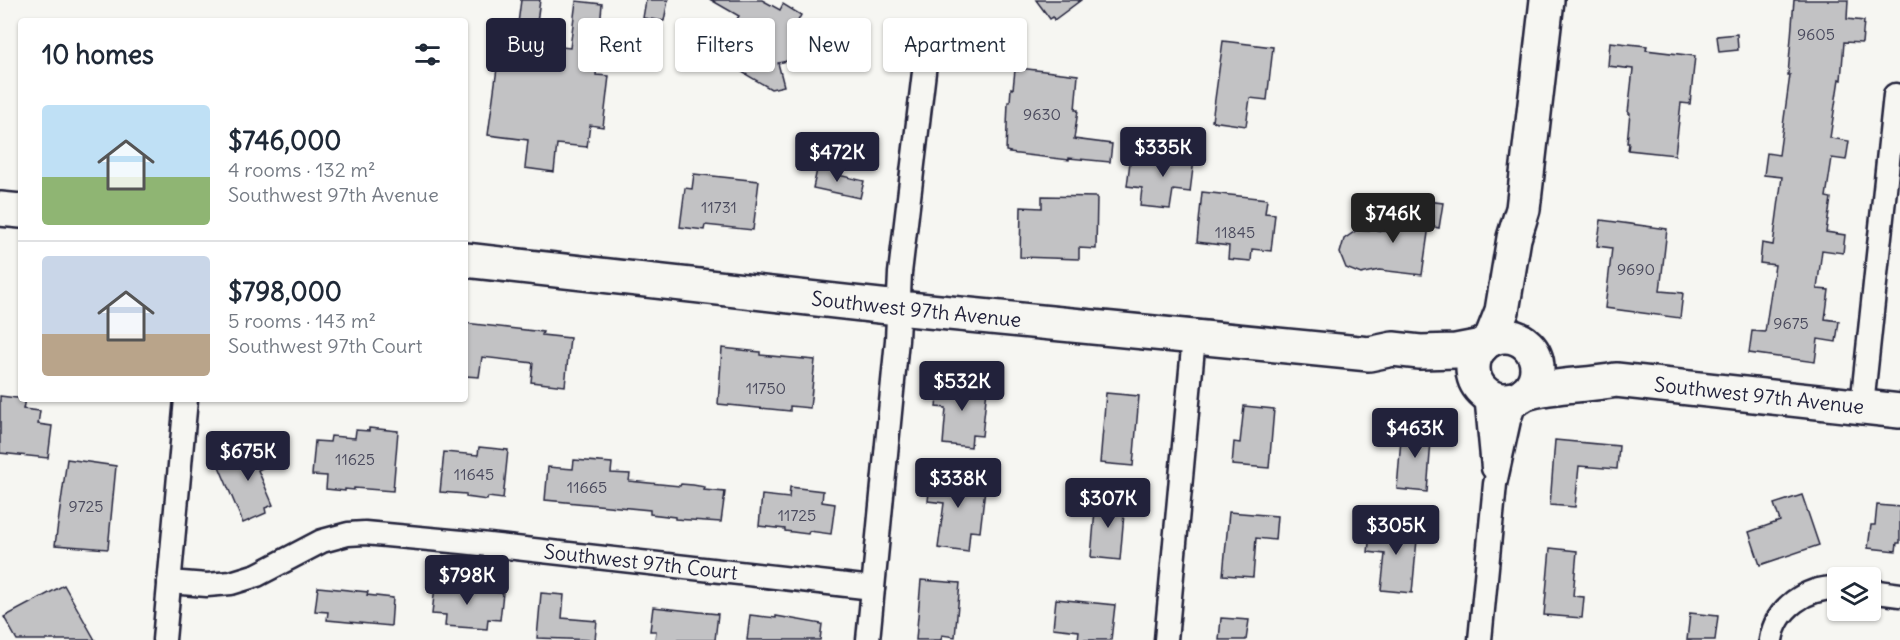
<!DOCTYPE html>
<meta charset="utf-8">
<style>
body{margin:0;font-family:Delius,sans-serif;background:#f6f6f7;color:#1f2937;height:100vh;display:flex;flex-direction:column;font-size:22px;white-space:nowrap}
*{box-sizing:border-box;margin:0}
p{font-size:20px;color:#747a83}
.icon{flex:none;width:33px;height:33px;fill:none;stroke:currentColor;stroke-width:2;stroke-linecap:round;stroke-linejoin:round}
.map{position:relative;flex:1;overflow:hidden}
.details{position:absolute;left:18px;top:18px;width:450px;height:384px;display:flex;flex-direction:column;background:#fff;border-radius:6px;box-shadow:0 2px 4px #0004}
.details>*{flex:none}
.top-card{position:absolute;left:486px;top:18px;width:570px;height:54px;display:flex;gap:12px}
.tools{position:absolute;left:1827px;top:567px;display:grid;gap:12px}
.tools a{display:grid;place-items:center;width:54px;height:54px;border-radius:6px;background:#fff;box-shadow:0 2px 4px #0004;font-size:30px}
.price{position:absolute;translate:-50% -51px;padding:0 14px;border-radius:6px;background:#22223b;color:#fff;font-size:20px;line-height:39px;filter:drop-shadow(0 2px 3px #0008)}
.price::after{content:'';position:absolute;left:50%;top:36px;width:18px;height:14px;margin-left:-9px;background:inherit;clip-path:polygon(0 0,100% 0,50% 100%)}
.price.current{background:#222;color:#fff}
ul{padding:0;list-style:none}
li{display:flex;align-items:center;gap:18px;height:150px;padding:0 24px}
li+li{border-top:2px solid #e0e1e3}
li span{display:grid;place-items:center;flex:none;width:168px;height:120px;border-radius:6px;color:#555}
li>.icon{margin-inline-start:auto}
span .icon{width:72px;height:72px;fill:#fffc;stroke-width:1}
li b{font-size:26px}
h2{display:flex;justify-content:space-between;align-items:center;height:72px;padding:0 24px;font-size:26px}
.pill{padding:0 21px;border-radius:6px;background:#fff;box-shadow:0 2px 4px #0004;font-size:21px;line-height:54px}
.pill.current{background:#22223b;color:#fff}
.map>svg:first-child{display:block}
</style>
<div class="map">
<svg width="1900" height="640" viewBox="0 0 1900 640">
<rect width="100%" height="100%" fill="#f6f6f2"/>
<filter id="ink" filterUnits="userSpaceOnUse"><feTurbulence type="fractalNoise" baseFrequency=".0167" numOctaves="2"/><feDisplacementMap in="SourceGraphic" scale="12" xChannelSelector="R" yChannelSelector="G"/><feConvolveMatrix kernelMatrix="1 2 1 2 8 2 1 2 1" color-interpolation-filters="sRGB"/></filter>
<g filter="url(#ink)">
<g fill="#c2c2c4" stroke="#22223b" stroke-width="1.5">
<polygon points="521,0 540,0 534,44 570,48 576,1 602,4 596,75 609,76 603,127 590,125 587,147 557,144 554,172 525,168 528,140 488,135 498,61 513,62"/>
<polygon points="646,0 668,0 664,21 643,18"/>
<polygon points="711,0 762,0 780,10 783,4 801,15 798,21 808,26 787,61 778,63 784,86 771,89 725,62 723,51 734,48 748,25 737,19 739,16"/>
<polygon points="1036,0 1081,0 1054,20 1053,17 1050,19"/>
<polygon points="1794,0 1848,0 1847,19 1864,21 1862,43 1844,42 1841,80 1839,79 1830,138 1849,141 1846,160 1832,158 1826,197 1831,198 1826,232 1845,235 1843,253 1822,250 1817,289 1829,290 1825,319 1839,321 1836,342 1818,339 1815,362 1749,353 1752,331 1765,332 1775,265 1760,263 1762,243 1773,245 1782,177 1764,175 1767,153 1779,155 1790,75 1788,75"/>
<polygon points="1737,34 1738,50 1719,52 1717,36"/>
<polygon points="1223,41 1273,47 1267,100 1250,98 1246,126 1212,121"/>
<polygon points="1610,42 1647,46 1646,50 1695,56 1690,104 1681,103 1675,155 1628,150 1629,143 1627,143 1630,113 1628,113 1633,69 1608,66"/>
<polygon points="1019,68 1078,75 1075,110 1078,110 1074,139 1112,144 1110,162 1069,158 1069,160 1009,153 1010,152 1006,151 1008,102 1010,102 1011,88 1013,89 1015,70 1018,71"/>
<polygon points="1161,148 1195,152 1190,192 1173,190 1170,209 1140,206 1142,188 1127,186 1130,162 1159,165"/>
<polygon points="818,165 835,169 834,174 864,181 860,198 813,188"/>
<polygon points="694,174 759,181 753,230 705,225 704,230 680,227 685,188 692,189"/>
<polygon points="1202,192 1267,199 1265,213 1275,214 1271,251 1252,249 1251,261 1228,259 1229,246 1197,242"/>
<polygon points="1042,196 1097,197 1096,249 1079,248 1079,259 1020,257 1021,207 1042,208"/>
<polygon points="1419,200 1443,203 1439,228 1429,226 1422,275 1379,270 1361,274 1346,268 1340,253 1344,239 1357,230 1369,231 1369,229 1397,233 1399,218 1416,221"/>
<polygon points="1601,220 1667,229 1660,291 1683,293 1680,318 1605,308 1612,248 1597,246"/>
<polygon points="465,323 543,332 542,335 570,338 565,386 531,382 533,363 482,357 479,377 465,376"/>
<polygon points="722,348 760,352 760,355 815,360 810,408 790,406 790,411 718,404"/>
<polygon points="939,381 977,385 976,388 987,389 982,436 972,435 971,447 943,444 946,408 936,407"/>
<polygon points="1106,393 1139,396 1133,466 1100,463"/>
<polygon points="0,396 25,399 23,409 40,411 38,424 52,426 48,458 0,453"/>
<polygon points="1244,406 1274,409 1269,468 1232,465 1234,442 1240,443"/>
<polygon points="1402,426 1432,428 1427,492 1397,489"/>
<polygon points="369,428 398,431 393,491 354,488 354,490 345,489 345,491 326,489 327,476 312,475 315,441 330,442 331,436 355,438 356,430 369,431"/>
<polygon points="1555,440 1619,446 1617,469 1579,466 1575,507 1550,505"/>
<polygon points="267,443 275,462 258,470 273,505 265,508 266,513 243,523 218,464"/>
<polygon points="479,447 508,450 503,499 488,497 487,500 466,497 466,494 440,492 444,452 478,455"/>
<polygon points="67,459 116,466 108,549 55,545"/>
<polygon points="574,460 612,463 611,473 630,474 629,481 680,486 681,484 693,485 705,487 704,490 725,492 721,522 675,519 675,517 650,514 650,510 545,500 548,467 573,469"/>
<polygon points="931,474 986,480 980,532 970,531 968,552 938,548 944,503 928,501"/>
<polygon points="790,487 823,491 822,502 835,504 831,534 809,531 808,534 785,531 785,529 759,526 762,495 789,498"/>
<polygon points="1802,495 1819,545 1760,565 1749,532 1780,521 1774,504"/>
<polygon points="1096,499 1125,502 1120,560 1091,557"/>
<polygon points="1877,505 1900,507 1900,543 1897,543 1896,551 1868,548 1871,525 1875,525"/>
<polygon points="1229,512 1277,516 1275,540 1256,538 1253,577 1223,575"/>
<polygon points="1371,525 1418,529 1412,593 1381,590 1385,554 1368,552"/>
<polygon points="1550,548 1577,551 1573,596 1584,597 1582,618 1544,615"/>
<polygon points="921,580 960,583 955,637 942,635 941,640 916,640"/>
<polygon points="64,585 95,640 17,640 4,617"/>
<polygon points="456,585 482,587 482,591 503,593 500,620 488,619 487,629 445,626 446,615 432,614 435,586 456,589"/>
<polygon points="318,587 368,592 367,595 393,598 391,626 327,620 328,612 315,611"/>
<polygon points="541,593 564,595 562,618 597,621 595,640 537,638"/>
<polygon points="1056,599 1115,605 1111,640 1078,640 1079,631 1053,628"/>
<polygon points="653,607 718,614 715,640 655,640 656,631 650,631"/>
<polygon points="1690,613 1718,616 1715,640 1687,640"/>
<polygon points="750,615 776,618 776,616 822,624 820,640 747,640"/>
<polygon points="1221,618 1249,620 1246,640 1219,640"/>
</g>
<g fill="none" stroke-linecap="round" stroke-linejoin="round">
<g stroke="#22223b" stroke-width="27">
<g id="street">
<polyline points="1486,394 1493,468"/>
<polyline points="1862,406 1895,95 1900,96"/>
<path id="s1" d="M169 582 207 585 231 583 257 575 322 541 348 534 365 533 462 542 873 588"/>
<polyline points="1870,591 1900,595"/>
<polyline points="164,640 186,399"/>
<polyline points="868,640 897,340 900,273 927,47"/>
<polyline points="1166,640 1194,337"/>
<polyline points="1480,640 1495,484 1509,420 1517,398"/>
<path d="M1771 640C1776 608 1806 587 1838 588"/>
</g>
</g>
<g stroke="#22223b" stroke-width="38">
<g id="secondary">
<polyline points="0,209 21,211"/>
<path id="s2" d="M465 260 898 308 1369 354 1393 349 1420 352 1456 351 1482 346"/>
<circle cx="1505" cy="368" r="32"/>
<polyline points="1491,339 1502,311 1514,238 1523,209 1547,0"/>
<path id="s3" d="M1525 393C1556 384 1585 386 1616 380L1900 411"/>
</g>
</g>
<use href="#street" stroke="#f6f6f2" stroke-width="22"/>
<use href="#secondary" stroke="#f6f6f2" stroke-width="33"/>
</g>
</g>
<g text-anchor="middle" stroke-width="4.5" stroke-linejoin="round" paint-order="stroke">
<g font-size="16" fill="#4a4a5d">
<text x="1816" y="40">9605</text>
<text x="1042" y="120">9630</text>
<text x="719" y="213">11731</text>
<text x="1235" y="238">11845</text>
<text x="1636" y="275">9690</text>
<text x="1791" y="329">9675</text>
<text x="766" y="394">11750</text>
<text x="355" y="465">11625</text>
<text x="474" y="480">11645</text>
<text x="587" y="493">11665</text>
<text x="86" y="512">9725</text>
<text x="797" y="521">11725</text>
</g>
<g font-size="20" fill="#22223b" stroke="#f6f6f2">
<text dy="7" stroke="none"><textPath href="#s2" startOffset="454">Southwest 97th Avenue</textPath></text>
<text dy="7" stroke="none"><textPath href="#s3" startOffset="236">Southwest 97th Avenue</textPath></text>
<text dy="7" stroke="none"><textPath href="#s1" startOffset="484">Southwest 97th Court</textPath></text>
</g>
</g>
</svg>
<div class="tools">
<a><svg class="icon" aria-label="layers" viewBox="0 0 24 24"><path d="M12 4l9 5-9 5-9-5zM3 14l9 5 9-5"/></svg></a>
</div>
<b class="price" style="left:1163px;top:178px">$335K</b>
<b class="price" style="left:837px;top:183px">$472K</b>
<b class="price current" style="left:1393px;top:244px">$746K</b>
<b class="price" style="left:962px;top:412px">$532K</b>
<b class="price" style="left:1415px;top:459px">$463K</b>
<b class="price" style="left:248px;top:482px">$675K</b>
<b class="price" style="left:958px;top:509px">$338K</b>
<b class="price" style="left:1108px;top:529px">$307K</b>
<b class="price" style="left:1396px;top:556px">$305K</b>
<b class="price" style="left:467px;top:606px">$798K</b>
<div class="top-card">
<a class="pill current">Buy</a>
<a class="pill">Rent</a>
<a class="pill">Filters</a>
<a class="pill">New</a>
<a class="pill">Apartment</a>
</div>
<section class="details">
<h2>10 homes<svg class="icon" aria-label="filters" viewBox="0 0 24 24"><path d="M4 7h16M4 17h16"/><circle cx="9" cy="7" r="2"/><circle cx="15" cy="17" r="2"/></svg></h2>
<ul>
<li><span style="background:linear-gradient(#bfe0f5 60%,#8fb573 0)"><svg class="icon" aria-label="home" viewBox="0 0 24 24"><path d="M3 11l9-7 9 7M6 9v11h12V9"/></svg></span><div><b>$746,000</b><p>4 rooms · 132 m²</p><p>Southwest 97th Avenue</p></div></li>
<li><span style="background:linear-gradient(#c9d6e8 65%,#b9a48a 0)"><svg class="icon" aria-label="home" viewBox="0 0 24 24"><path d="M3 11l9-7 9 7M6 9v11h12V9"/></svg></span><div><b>$798,000</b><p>5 rooms · 143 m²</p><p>Southwest 97th Court</p></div></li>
</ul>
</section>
</div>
